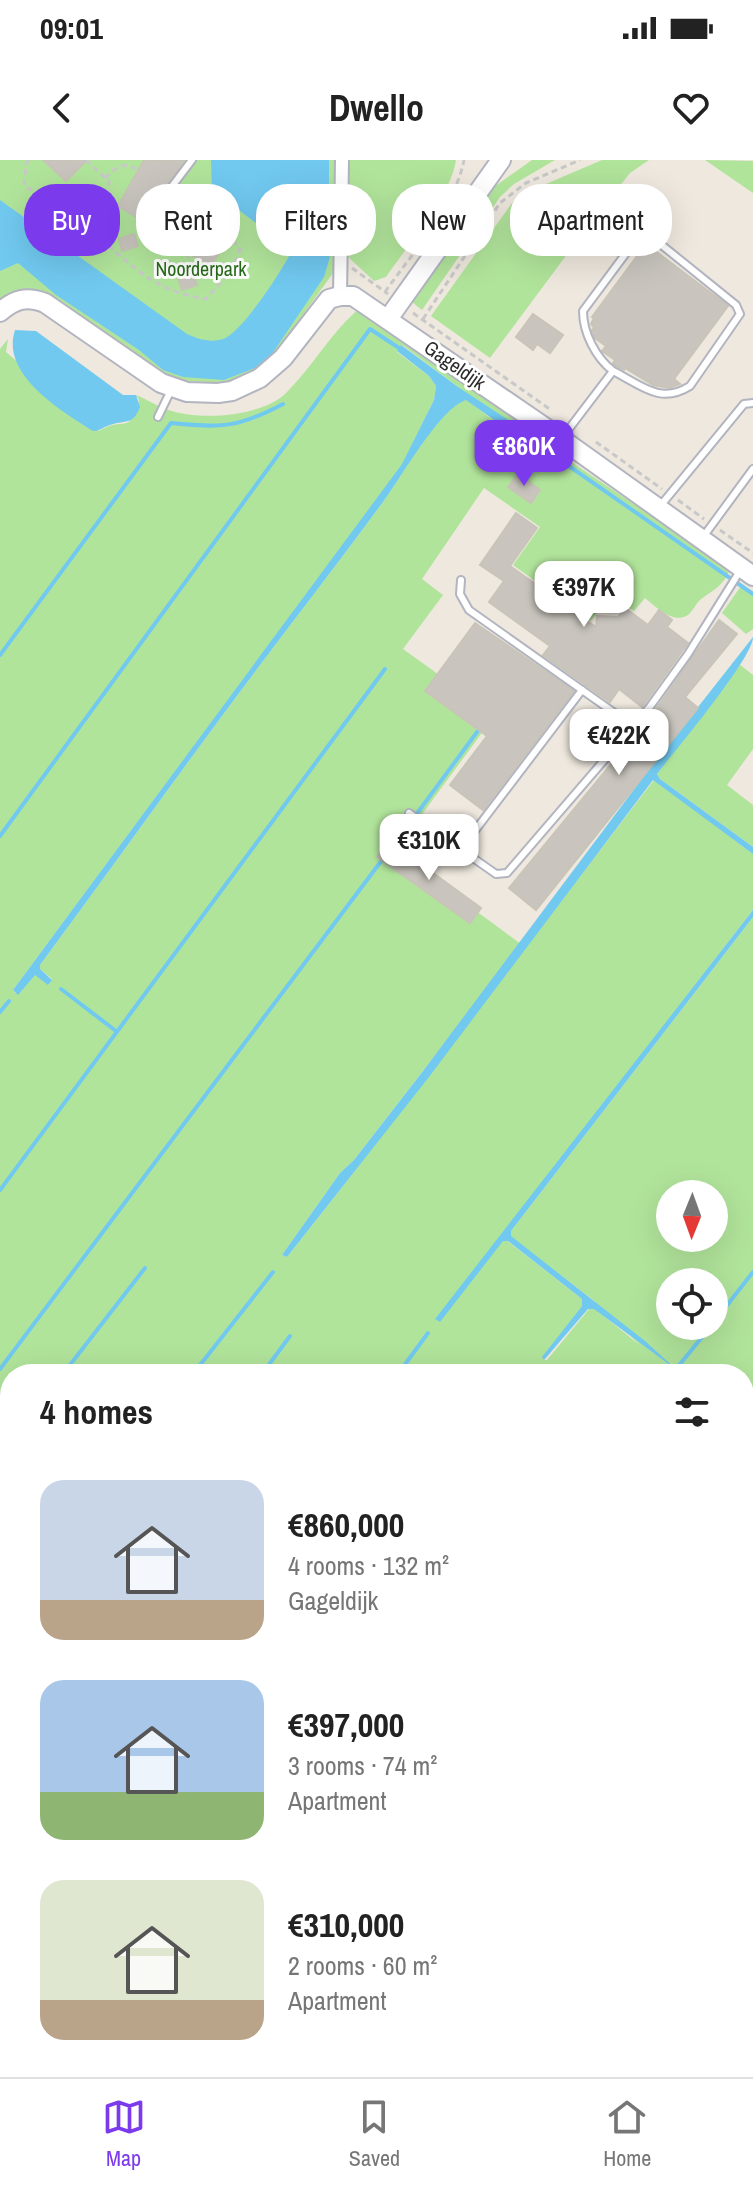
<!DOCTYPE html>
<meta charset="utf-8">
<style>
body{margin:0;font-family:"Archivo Narrow",sans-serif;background:#f2f2f2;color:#222;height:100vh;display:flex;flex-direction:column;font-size:30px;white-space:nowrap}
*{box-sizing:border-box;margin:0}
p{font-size:26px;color:#767676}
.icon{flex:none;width:44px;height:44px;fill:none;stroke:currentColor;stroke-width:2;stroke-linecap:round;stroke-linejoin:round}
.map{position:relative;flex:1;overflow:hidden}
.panel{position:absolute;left:0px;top:1204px;width:754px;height:714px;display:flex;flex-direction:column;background:#fff;border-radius:32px 32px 0 0;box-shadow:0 8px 32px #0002}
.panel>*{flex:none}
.banner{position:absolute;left:24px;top:24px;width:706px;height:72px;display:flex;gap:16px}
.needle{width:52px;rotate:181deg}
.fabs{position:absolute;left:656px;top:1020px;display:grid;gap:16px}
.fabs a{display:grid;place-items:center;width:72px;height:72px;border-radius:50%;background:#fff;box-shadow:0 8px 32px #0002;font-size:40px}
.price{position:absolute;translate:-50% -68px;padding:0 18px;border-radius:16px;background:#fff;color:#222;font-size:26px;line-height:52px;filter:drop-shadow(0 2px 4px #0008)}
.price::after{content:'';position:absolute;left:50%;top:48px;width:24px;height:18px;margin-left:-12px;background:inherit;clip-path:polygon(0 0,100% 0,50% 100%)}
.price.selected{background:#7c3aed;color:#fff}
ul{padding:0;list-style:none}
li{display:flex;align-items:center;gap:24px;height:200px;padding:0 40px}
li span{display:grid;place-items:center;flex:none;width:224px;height:160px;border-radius:24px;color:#555}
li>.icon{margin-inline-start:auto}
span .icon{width:96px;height:96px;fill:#fffc;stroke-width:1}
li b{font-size:34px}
h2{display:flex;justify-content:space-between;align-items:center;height:96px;padding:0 40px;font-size:34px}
.chip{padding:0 28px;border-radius:32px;background:#fff;box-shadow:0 8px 32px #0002;font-size:28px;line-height:72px}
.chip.selected{background:#7c3aed;color:#fff}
.status{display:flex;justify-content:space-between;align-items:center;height:56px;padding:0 40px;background:#fff;direction:ltr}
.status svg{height:22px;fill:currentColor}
header{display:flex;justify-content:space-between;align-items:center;height:104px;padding:0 40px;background:#fff;font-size:36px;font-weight:800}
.tabs{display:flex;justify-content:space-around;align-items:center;height:112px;border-top:2px solid #e0e0e0;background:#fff;font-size:22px;color:#767676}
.tabs a{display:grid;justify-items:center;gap:4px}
.tabs .selected{color:#7c3aed}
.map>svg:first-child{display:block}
</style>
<div class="status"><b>09:01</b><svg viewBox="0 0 49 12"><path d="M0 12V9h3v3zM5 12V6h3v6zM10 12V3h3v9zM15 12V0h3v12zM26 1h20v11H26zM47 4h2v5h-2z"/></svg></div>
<header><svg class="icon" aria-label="back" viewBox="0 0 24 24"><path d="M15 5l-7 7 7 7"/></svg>Dwello<svg class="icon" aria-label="heart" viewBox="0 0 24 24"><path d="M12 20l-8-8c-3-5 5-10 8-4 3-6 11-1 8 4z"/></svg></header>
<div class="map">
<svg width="753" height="1917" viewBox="0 0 753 1917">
<rect width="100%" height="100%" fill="#eee8de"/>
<g fill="#b1e49b" fill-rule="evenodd">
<path d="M0 0H456C451 36 407 86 386 117L374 121 346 95 274 195 256 211 226 223 171 220 48 138 0 143Z"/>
<polygon points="532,0 555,0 514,24 500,37 422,150 412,142 491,29"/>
<polygon points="602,0 649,0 630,13 594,58 490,198 431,156 512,43 532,30"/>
<polygon points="705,0 753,1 753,33"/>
<path d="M360 148 525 263 524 270 730 409C724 424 717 428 704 437 697 441 696 446 691 452 677 468 656 447 645 438L634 451 610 435 591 461 513 405 540 367 484 328 422 419 443 435 403 489 495 555 395 691 521 784 354 1000 340 1013 282 1095 287 1097C412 940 531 779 654 620L657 621 753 694V750L501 1076 582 1139V1146L543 1197 544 1200H547L589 1149H595L641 1186 593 1140 510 1076 511 1071 753 757V1375L744 1387V1214H10V1908H405L398 1917H0V189L8 179 6 192 99 271C125 255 129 277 139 240L136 235C148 240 162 249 175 252 206 260 264 256 287 232 314 205 331 172 360 148ZM402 185 458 227 494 261 466 239C440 248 401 317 383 342 329 415 273 487 219 560 159 641 100 724 40 805V809L52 819 48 824 35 814 15 833 13 830 402 305 434 240 436 226 429 216 397 192ZM670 1034H714V1078H670ZM670 1122H714V1166H670Z"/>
<polygon points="741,426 753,434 753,469 746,474 722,453"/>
<polygon points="739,504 753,515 753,589 727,625 753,645 753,687 660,619 657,614"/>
<polygon points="753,1738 753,1790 744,1802 744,1749"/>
<polygon points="753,1801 753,1917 668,1917 675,1908 744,1908 744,1813"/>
<polygon points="507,1908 663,1908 656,1917 500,1917"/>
</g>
<polygon fill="#c4ec96" points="412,1908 460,1908 453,1917 405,1917"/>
<g fill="#71c9f0">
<path d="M211 0H329V64L332 90 324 117 272 194 255 208 224 220 183 217 163 210 139 190 56 135 18 103 0 111V40L187 174C198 179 210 183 223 179 241 174 284 108 292 90L212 30Z"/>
<path d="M15 170 36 171 123 235H136L140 247C133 264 129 260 113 264 104 266 101 271 93 271 63 252 0 215 15 170Z"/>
<path d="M401 185 458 227 524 270 523 275 518 277 466 240C440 248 401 318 383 342 329 415 273 487 219 560 159 641 100 724 40 805V809L52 820 48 825 35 815 18 835 13 830 402 304 434 240 436 226 429 216 397 191Z"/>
<path d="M753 477C753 498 675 591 657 614L660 619 753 687V694L653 620 429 917 287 1097 282 1095 340 1013 354 1000 423 911 647 612Z"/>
<polygon points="753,750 753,757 511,1071 511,1076 645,1181 678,1211 594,1149 588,1149 544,1200 542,1197 582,1146 582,1139 508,1081 503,1081 440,1162 435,1159"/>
</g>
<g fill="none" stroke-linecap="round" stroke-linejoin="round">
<g stroke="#71c9f0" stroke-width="4">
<polyline points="520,272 753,434"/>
<path d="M0 495 171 263C221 268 238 268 283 244"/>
<polyline points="0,676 370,169 402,190"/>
<polyline points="393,686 480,568"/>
<polyline points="61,829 116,871"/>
<polyline points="0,852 9,841"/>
<polyline points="0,1030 385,509"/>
<polyline points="714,1162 753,1112"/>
<polyline points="0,1209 385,696"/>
<polyline points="63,1214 145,1108"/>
<polyline points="193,1214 273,1112"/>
<polyline points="262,1214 290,1176"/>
<polyline points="398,1214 428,1173"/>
<polyline points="533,1214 537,1208"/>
<polyline points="672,1214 711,1166"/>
<polyline points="744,1294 753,1282"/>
<polyline points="0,1468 10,1454"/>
<polyline points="0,1564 10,1551"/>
<polyline points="0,1735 10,1721"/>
<polyline points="131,1917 138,1908"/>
<polyline points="258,1917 265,1908"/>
</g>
</g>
<g fill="#c9c5be" stroke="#c9c4b8" stroke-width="2">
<polygon points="43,0 87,0 66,21"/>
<polygon points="144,0 184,0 162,33 228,81 209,107 185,90 188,97 151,69 154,68 118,46"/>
<polygon points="76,32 78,45 62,47 60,34"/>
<polygon points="134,74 138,86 122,91 119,79"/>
<polygon points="646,84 728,146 674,219 680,224 669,228 653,225 625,208 624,210 616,206 613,203 615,200 602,191 606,186 595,178 592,170 594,168 591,164 594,158 592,157"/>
<polygon points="193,113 197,125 182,130 178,117"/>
<polygon points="533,154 563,175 550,193 537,184 533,190 516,177"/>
<polygon points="518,314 540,330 531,343 508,327"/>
<polygon points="516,353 537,368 510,406 596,467 597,456 618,457 625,448 648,465 659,450 672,460 667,467 688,483 642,547 619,529 610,542 543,495 550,486 489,442 504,421 480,405"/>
<polygon points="719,460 737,474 685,537 698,548 536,750 509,728 654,552"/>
<polygon points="475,463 574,531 483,650 450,625 487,576 425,531"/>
<polygon points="389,681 481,748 470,763 377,697"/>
</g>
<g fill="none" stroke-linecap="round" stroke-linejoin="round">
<g stroke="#b2b4c0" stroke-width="10">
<g id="lane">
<polyline points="170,29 192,0"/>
<polyline points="158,257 172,228"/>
<path d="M562 278 613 211C596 198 583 173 583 151L638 77 648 74 736 145 740 154 690 226C660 245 641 225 613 211"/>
<polyline points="661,345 744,244 753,243"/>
<polyline points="703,377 753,309"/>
<polyline points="461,420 460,434 469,450 633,566"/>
<polyline points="409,653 496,714 507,713 649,548 688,494 740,411"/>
<polyline points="461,689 582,530"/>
</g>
</g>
<g stroke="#b2b4c0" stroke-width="16">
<polyline id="street" points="340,136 342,0"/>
</g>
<g stroke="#b2b4c0" stroke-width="22">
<g id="secondary">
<path d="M0 152C15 139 26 136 45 143L161 223 187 232 218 233 232 231 260 218 283 198 329 139 340 136H353L553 273 753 416"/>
<polyline points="388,159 501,0"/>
</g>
</g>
<g stroke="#c8c8c8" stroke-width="3" stroke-dasharray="6 4" stroke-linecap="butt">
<path d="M29 0 26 4 24 25C46 40 69 55 90 71 133 104 149 130 206 139L232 110 240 90 188 22"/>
<polyline points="86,0 109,21 107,46 90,71"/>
<path d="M105 18C117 8 121 1 136 9"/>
<polyline points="352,108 388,134"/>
<path d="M385 132C412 93 455 47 464 0"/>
<polyline points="413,153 551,250"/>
<polyline points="423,159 500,43 526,23 580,0"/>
<polyline points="596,282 662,329"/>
<polyline points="678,340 704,359"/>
<polyline points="720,370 753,393"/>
<polyline points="744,1807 753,1795"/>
<polyline points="663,1917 670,1908"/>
</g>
<use href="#lane" stroke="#fff" stroke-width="6"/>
<use href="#street" stroke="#fff" stroke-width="12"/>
<use href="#secondary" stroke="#fff" stroke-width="18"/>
</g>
<g text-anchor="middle" stroke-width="6" stroke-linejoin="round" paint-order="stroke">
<g font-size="20" fill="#286b1a" stroke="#fff">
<text x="201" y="116">Noorderpark</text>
</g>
<g font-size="20" fill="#2c2c2c" stroke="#fff">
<text transform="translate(455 205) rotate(35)" y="7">Gageldijk</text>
</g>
</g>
</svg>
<div class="fabs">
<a><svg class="needle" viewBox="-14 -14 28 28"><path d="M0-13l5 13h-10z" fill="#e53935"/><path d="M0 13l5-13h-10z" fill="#767676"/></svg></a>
<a><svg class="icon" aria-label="locate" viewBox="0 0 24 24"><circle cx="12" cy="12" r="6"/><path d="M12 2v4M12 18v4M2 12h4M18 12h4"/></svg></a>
</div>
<b class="price selected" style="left:524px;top:328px">€860K</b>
<b class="price" style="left:584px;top:469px">€397K</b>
<b class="price" style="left:619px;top:617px">€422K</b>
<b class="price" style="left:429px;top:722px">€310K</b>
<div class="banner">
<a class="chip selected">Buy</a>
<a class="chip">Rent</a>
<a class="chip">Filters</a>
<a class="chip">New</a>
<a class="chip">Apartment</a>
</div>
<section class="panel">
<h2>4 homes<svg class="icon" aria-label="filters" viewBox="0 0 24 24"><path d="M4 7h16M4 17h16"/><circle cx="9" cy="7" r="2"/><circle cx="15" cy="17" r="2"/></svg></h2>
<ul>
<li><span style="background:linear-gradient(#c9d6e8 75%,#b9a48a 0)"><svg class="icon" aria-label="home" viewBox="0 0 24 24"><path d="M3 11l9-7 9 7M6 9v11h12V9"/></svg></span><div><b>€860,000</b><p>4 rooms · 132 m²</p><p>Gageldijk</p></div></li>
<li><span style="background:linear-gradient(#a9c7e8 70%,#8fb573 0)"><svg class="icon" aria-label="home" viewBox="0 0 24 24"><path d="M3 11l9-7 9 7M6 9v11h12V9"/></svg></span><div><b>€397,000</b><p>3 rooms · 74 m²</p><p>Apartment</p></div></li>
<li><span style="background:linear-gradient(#dfe7d0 75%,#b9a48a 0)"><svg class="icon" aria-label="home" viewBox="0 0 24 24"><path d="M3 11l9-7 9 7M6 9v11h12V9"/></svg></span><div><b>€310,000</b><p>2 rooms · 60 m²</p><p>Apartment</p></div></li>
</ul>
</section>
</div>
<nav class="tabs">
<a class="selected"><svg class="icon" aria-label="map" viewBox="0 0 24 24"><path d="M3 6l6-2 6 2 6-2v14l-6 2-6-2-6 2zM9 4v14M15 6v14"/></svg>Map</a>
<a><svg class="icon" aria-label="saved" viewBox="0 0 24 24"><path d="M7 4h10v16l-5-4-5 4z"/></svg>Saved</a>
<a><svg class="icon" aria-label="home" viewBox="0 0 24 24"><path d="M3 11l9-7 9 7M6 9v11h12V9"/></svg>Home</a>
</nav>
